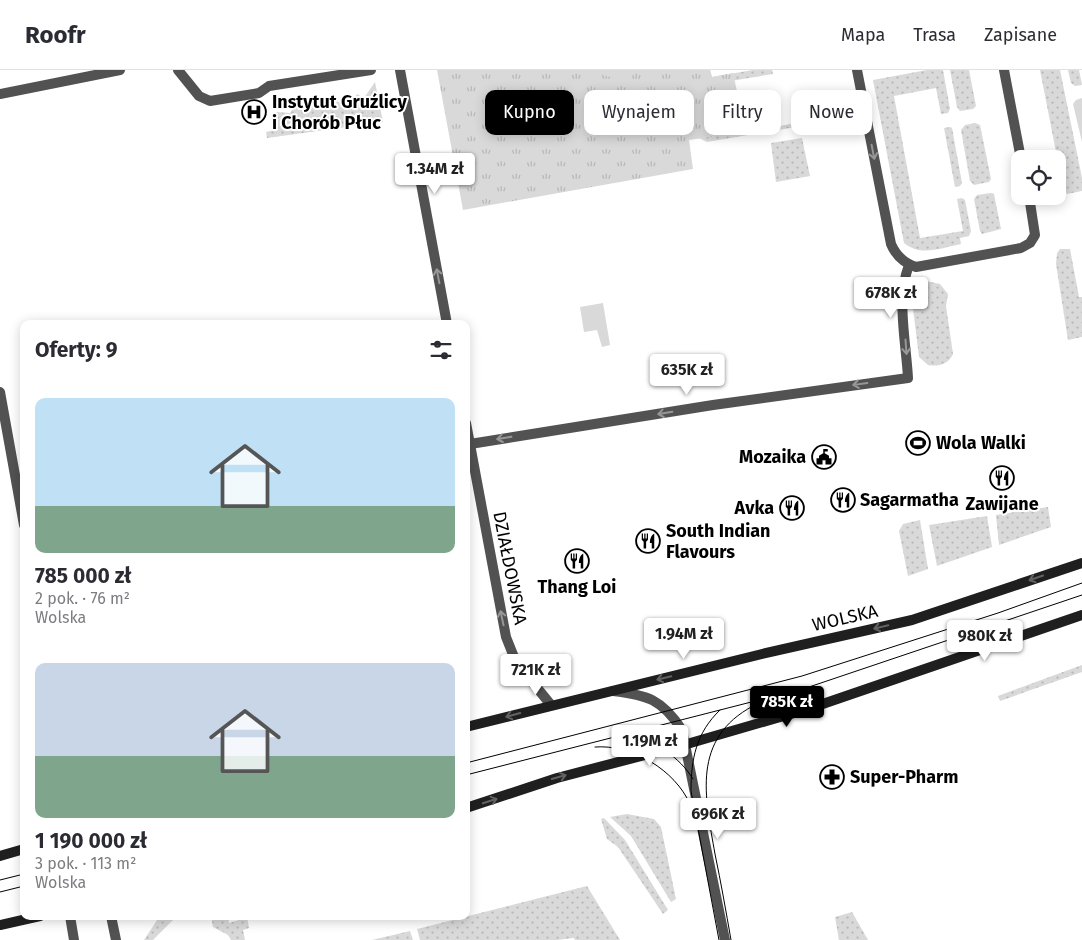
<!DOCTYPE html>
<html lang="pl">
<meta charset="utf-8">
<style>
body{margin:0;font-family:"Fira Sans",sans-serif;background:#f2f2f3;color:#2b2b33;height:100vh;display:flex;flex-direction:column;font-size:19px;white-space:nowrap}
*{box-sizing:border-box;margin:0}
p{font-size:16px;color:#7c7c81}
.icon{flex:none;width:28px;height:28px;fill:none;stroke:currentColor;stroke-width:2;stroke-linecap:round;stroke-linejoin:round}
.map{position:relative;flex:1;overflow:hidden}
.side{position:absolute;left:20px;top:250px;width:450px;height:600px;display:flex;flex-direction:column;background:#fff;border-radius:10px;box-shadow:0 2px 12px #0003}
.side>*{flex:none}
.top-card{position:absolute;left:485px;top:20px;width:475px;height:45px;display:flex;gap:10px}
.fabs{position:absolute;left:1011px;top:80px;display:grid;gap:10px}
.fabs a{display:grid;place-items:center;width:55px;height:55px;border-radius:10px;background:#fff;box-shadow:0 2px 12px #0003;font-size:25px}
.price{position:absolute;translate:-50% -42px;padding:0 11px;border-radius:5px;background:#fff;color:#222;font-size:16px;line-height:32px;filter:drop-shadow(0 1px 2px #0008)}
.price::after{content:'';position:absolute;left:50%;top:30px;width:15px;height:11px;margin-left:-8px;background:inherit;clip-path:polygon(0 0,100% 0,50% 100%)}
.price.active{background:#000;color:#fff}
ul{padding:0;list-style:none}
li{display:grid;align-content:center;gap:10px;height:265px;padding:0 15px}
li span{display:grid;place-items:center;height:155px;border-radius:10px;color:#555}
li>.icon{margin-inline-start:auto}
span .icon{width:90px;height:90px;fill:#fffc;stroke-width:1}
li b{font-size:21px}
h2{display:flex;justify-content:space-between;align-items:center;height:60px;padding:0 15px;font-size:21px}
.pill{padding:0 18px;border-radius:10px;background:#fff;box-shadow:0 2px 12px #0003;font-size:18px;line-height:45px}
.pill.active{background:#000;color:#fff}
header{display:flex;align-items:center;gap:30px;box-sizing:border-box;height:70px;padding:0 25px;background:#fff;border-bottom:1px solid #e1e1e2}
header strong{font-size:24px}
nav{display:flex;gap:28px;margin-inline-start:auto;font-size:18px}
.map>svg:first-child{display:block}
</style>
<header>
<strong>Roofr</strong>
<nav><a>Mapa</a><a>Trasa</a><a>Zapisane</a></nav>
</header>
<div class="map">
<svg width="1082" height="870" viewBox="0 0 1082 870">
<defs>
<pattern id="grass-dots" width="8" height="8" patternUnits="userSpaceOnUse" patternTransform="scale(1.25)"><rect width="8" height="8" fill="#d9d9d9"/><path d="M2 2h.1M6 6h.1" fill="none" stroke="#b8b8b8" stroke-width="1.8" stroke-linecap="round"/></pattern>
<pattern id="park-tufts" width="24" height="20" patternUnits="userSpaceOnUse" patternTransform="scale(1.25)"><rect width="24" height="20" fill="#d9d9d9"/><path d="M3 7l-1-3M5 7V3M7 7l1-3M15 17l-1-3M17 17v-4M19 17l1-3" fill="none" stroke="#b8b8b8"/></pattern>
</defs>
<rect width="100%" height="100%" fill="#fff"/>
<g fill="url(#grass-dots)">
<polygon points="710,0 712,7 753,0 772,0 773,4 707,15"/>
<path d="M927 0H943L950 39 948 43 941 44 936 18 894 26 920 168 963 161 957 129 962 128 965 130 971 161 969 166 960 168 961 174C941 178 921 187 904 173L873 10Z"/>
<polygon points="950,0 969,0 976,36 973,39 960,41 957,37"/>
<polygon points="1040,0 1060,0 1082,108 1082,121 1067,124 1063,118"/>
<polygon points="1068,0 1079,0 1082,15 1075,16 1071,13"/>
<polygon points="375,12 383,52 267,68 266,62 278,59 276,42 290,43 297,32 309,39 316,30 326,37 332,28 340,33 345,26 352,31 357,24 364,28"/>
<polygon points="742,37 747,62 838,45 837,50 707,72 699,68 739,63"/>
<polygon points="975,53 980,55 991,109 989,112 974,115 970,111 961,60 965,55"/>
<polygon points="950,57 952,58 962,113 960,116 955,117 944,58"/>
<polygon points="802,68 810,106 776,112 771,73"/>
<polygon points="991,123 994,124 1001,159 982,164 980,161 974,129 977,125"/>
<polygon points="1060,179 1070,179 1079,227 1082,227 1082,267 1068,270 1056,194 1057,183"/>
<path d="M926 211 940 214 948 224 946 236 953 284C949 294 938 297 928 295L919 287 911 222 920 213Z"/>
<polygon points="1048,437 1051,457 999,475 996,445"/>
<polygon points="987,446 992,477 937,496 929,455"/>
<polygon points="920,450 928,499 908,506 899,461 903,454"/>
<polygon points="1082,595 1082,602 1000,631 998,626"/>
<polygon points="627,744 654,749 661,757 676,829 671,832 631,766 610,747"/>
<polygon points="604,748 625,770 668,840 663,844 618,777 607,769 601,749"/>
<polygon points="587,816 620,870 575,870 574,868 557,870 420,870 417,859"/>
<polygon points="852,842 868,870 839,870 835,847"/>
<polygon points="177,846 153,870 144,870 159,847"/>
<polygon points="211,846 228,846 229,853 239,850 238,846 247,846 249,858 243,860 245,870 231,870 228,865 213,857"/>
<polygon points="410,861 413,870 372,870"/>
</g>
<polygon fill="url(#park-tufts)" points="437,0 710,0 712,7 733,3 746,62 689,70 693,99 463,140"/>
<g fill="#d9d9d9">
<path d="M590 0H634V5C618 10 605 7 590 0Z"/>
<polygon points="1082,28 1082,72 1073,34 1076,30"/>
<polygon points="603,233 610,275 602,277 597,260 584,262 580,237"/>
</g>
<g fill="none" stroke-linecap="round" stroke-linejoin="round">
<g stroke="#525252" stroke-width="10">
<polyline points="178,0 199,26 210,31 259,23 269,16 371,0"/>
<polyline points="0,24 120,0"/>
</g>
<g stroke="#525252" stroke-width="10">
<polyline points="400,0 447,254"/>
<path d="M857 0 891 174C896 186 904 193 916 197L1021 178 1030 173 1035 165 1029 126"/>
<polyline points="1004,0 1021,89"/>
<polyline points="466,353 506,567 516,592 551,635"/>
<path d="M470 374 713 335 908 308C906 271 896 229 909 195"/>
</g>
<g stroke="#525252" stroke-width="10">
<polyline points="0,322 24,455"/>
<path d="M613 621C647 625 662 629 682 660L725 870"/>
<polyline points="70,846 74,870"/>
<polyline points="111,846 116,870"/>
</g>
<g stroke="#1f1f1f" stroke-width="10">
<polyline points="466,657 762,584 912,550 1082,493"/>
<polyline points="466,738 557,708 687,674 811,638 1082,545"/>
<polyline points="0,786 24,779"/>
<polyline points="0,855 40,846"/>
</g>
<g stroke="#000" stroke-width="1">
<path d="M629 664C655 672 679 686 693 709"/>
<path d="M595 677C632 674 675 700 690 734"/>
<polyline points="466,693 802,606 998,543 1082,513"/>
<polyline points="466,705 806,618 1082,525"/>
<polyline points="0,810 24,804"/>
<polyline points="0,822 24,816"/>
<path d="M719 870 691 721C691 689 696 663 720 640"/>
<path d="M731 870C726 841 721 813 715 784 705 727 691 669 753 636"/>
</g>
</g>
<defs><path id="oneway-shaft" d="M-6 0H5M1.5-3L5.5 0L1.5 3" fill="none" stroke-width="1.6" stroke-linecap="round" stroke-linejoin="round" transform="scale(1.25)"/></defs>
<g stroke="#979797">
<use href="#oneway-shaft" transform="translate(873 82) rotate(79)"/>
<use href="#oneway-shaft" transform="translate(438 206) rotate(-101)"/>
<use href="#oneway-shaft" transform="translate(906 277) rotate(86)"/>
<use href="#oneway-shaft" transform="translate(860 314) rotate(172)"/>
<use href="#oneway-shaft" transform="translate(665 343) rotate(171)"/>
<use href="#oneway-shaft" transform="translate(504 368) rotate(171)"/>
<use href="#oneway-shaft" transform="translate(502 548) rotate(-102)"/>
</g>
<g stroke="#626262">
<use href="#oneway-shaft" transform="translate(1036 508) rotate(161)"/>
<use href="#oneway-shaft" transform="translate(881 557) rotate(167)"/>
<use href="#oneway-shaft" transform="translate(664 608) rotate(166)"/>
<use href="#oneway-shaft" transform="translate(513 645) rotate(165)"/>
<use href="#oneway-shaft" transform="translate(559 707) rotate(-16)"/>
<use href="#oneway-shaft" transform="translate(490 731) rotate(-18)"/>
</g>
<defs>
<g id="hospital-ring" transform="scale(1.25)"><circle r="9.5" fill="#fff" stroke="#000" stroke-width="1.5"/><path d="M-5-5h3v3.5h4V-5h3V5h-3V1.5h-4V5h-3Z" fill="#000"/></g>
<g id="stadium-ring" transform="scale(1.25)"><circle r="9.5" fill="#fff" stroke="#000" stroke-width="1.5"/><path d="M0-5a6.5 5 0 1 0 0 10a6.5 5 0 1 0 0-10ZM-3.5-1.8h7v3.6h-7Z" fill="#000"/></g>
<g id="civic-ring" transform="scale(1.25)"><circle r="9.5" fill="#fff" stroke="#000" stroke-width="1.5"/><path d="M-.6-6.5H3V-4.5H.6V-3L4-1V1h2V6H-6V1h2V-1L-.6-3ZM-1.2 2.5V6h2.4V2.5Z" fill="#000"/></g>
<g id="restaurant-ring" transform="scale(1.25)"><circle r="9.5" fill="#fff" stroke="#000" stroke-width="1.5"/><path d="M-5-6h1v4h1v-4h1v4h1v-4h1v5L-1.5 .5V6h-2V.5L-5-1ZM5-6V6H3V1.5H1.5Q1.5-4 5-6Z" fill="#000"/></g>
<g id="pharmacy-ring" transform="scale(1.25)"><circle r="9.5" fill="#fff" stroke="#000" stroke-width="1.5"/><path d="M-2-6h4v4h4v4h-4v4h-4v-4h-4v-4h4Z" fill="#000"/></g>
</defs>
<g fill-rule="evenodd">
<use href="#hospital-ring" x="254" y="42"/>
<use href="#stadium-ring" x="918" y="373"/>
<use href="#civic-ring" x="824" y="387"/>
<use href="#restaurant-ring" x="1002" y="408"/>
<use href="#restaurant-ring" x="843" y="430"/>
<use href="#restaurant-ring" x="792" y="438"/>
<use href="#restaurant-ring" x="648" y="471"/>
<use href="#restaurant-ring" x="577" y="491"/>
<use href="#pharmacy-ring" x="832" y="707"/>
</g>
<g text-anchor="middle" stroke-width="4" stroke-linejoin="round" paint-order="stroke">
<g font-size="18" font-weight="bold" fill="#000" stroke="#fff" text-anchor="start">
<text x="272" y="38">Instytut Gruźlicy<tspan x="272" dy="21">i Chorób Płuc</tspan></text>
<text x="936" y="379">Wola Walki</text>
<text x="806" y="393" text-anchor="end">Mozaika</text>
<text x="860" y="436">Sagarmatha</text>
<text x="1002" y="440" text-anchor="middle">Zawijane</text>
<text x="774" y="444" text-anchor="end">Avka</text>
<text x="666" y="467">South Indian<tspan x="666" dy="21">Flavours</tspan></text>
<text x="577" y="523" text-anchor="middle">Thang Loi</text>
<text x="850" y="713">Super-Pharm</text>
</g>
<g font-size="18" fill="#000" stroke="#fff">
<text transform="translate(510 498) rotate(79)" y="6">DZIAŁDOWSKA</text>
<text transform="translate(845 548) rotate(-13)" y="6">WOLSKA</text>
</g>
</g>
</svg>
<div class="fabs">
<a><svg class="icon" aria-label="locate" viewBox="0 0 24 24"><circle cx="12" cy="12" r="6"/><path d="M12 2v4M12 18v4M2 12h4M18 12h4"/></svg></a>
</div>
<b class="price" style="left:435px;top:125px">1.34M zł</b>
<b class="price" style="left:891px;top:249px">678K zł</b>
<b class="price" style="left:687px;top:326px">635K zł</b>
<b class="price" style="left:684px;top:590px">1.94M zł</b>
<b class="price" style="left:985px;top:592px">980K zł</b>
<b class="price" style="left:536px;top:626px">721K zł</b>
<b class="price active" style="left:787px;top:658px">785K zł</b>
<b class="price" style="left:650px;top:697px">1.19M zł</b>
<b class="price" style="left:718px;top:770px">696K zł</b>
<div class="top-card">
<a class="pill active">Kupno</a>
<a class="pill">Wynajem</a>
<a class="pill">Filtry</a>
<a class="pill">Nowe</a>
</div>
<section class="side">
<h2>Oferty: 9<svg class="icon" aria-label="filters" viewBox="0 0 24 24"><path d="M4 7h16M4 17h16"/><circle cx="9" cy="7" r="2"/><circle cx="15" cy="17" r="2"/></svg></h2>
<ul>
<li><span style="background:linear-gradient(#bfe0f5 70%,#7fa58c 0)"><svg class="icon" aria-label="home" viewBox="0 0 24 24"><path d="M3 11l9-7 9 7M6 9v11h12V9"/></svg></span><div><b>785 000 zł</b><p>2 pok. · 76 m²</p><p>Wolska</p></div></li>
<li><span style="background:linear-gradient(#c9d6e8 60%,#7fa58c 0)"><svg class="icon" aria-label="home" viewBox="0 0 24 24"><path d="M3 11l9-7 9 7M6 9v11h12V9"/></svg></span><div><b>1 190 000 zł</b><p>3 pok. · 113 m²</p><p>Wolska</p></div></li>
</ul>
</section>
</div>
